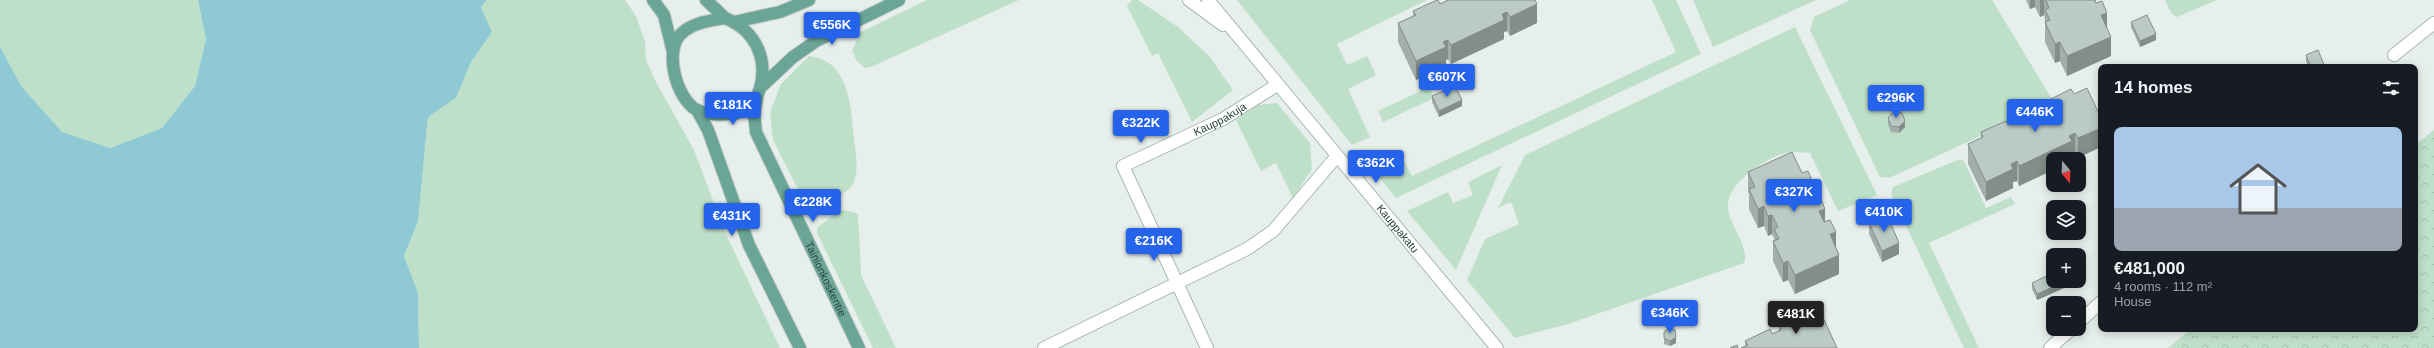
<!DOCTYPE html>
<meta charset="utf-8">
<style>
body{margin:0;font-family:Helvetica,sans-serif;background:#20242c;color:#f1f3f6;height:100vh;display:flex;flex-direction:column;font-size:15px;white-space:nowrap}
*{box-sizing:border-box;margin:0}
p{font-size:13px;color:#9ea1a6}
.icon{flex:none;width:22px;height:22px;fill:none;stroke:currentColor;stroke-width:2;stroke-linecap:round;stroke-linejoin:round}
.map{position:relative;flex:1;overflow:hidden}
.details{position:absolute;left:2098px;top:64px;width:320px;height:268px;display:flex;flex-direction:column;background:#171b24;border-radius:8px;box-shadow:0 2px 10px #0003}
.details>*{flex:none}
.needle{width:26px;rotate:161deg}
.tools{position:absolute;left:2046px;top:152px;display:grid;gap:8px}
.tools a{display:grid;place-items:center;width:40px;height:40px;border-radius:8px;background:#171b24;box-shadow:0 2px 10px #0003;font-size:20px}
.price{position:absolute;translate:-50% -34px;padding:0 9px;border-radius:4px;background:#2563eb;color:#fff;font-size:13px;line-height:26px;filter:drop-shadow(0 1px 2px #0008)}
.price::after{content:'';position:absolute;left:50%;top:24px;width:12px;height:9px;margin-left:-6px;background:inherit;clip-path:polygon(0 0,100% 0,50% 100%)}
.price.active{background:#222;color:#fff}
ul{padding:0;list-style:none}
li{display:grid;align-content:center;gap:8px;height:212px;padding:0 16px}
li span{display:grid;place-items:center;height:124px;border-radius:8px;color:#555}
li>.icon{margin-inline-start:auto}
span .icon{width:72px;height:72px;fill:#fffc;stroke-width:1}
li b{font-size:17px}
h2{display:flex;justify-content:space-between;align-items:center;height:48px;padding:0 16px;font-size:17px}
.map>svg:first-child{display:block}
</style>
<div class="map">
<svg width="2434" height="348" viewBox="0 0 2434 348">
<defs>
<pattern id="forest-crowns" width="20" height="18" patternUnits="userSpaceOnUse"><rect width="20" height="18" fill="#bfe0c8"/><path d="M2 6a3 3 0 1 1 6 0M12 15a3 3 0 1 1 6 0" fill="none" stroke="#a4c1ad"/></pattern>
</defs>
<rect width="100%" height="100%" fill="#e6efeb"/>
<g fill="#bfe0c8">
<polygon points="0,0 198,0 206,39 195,86 162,128 110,148 62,132 22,87 0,47"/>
<polygon points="487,0 625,0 636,16 645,41 646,60 656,82 694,150 726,234 780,348 419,348 418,293 404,256 418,221 428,117 456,98 471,62 492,32 481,7"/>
<polygon points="927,0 1019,0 873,66 865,68 857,61 852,51 861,32"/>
<polygon points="1132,0 1138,0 1178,27 1209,56 1233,90 1192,122 1158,53 1152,56 1127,6"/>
<polygon points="1237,0 1427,0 1337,44 1347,65 1367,56 1376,75 1348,89 1370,137 1352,145"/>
<polygon points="1652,0 1676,0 1701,54 1396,198 1371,167 1400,154 1412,176 1676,52"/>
<polygon points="1693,0 1816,0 1713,47"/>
<polygon points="1850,0 1992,0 2052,99 2049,105 1889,178 1880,177 1810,30 1814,17"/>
<polygon points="2165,0 2217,0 2177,17 2172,14"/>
<path d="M1795 27 1877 195 1838 211 1810 153C1803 153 1793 151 1786 153 1766 158 1730 181 1728 204 1727 224 1750 245 1744 263L1568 324 1515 338 1467 280 1485 239 1519 224 1511 202 1498 208 1525 155Z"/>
<path d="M809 56C849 60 851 106 854 138 855 153 860 170 853 184 848 192 820 210 811 215L773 140 770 112 781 84Z"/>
<polygon points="1429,87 1434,98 1383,122 1378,111"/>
<polygon points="1277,103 1310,143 1312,169 1293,198 1276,163 1261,171 1236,120 1258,105"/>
<polygon points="1960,159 1964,161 1986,208 2011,197 2015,204 1929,243 1979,348 1964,348 1891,194 1893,187"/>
<polygon points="1502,165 1456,270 1407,211 1448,192 1453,203 1473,195 1468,182"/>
<polygon points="845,210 858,214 861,275 896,348 873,348 817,233 817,228 836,213"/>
</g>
<polygon fill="url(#forest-crowns)" points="2434,130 2434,348 2168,348 2191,329 2415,329 2415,145"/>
<polygon fill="#8ec9d4" points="198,0 487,0 481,7 492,32 471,62 456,98 428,117 418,221 404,256 418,293 419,348 0,348 0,47 22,87 62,132 110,148 162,128 195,86 206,39"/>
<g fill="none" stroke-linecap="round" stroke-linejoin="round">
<g stroke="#a8b8b2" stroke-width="14">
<g id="minor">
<polyline points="1189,0 1223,25"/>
<path id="s1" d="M1208 0 1497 348"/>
<polyline points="2394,55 2434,23"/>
<polyline points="2079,322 2101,302"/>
<polyline points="1044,348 1247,249 1273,231 1337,156"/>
<path id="s2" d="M1207 348 1123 166 1223 119 1277 85"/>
<polyline points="2050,348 2071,329"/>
</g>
</g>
<g stroke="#c2cac8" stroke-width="14">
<g id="major">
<polyline points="653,0 664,15 673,52"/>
<polyline points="706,0 725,18"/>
<path d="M725 18C757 31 770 62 758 94 754 106 743 113 730 114 719 115 708 115 697 110 676 99 663 49 682 33 694 22 710 21 725 18Z"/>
<polyline points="734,22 780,12 809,0"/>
<polyline points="761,87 793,57 816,41 899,0"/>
<path id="s3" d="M757 99 754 112 756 132 859 348"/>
<polyline points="697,110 708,130 749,245 800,348"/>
</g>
</g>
<use href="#minor" stroke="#fff" stroke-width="12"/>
<use href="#major" stroke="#6aa596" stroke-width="12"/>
</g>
<g fill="#a1aea9">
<polygon points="1446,0 1535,0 1537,23 1510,36 1507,31 1504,32 1504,39 1451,64 1448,59 1446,60 1446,66 1416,80 1398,42 1398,23 1413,16 1413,11 1440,4 1446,1"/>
<polygon points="2026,0 2096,0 2096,3 2107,28 2111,56 2067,76 2060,61 2055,63 2045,42 2045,19 2044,15 2040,17 2035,7 2030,9"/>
<polygon points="2131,22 2156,40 2140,47 2131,27"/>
<polygon points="2306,55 2325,67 2308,67 2306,61"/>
<polygon points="2087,88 2078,158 2075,152 2072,154 2072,159 2019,186 2017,181 2013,182 2013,188 1986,201 1968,164 1968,144 1981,138 1981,132 2008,125 2014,122 2014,117 2041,110 2047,107 2047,101 2074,94"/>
<polygon points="1432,96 1462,106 1439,117 1432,102"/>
<polygon points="1888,118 1905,127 1899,133 1891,132 1888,124"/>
<polygon points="1748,172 1813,198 1825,222 1836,247 1839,274 1795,294 1788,280 1783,282 1773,261 1773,241 1774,241 1774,238 1772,234 1768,236 1764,226 1758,228 1749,209 1749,194 1748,192"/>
<polygon points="1869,223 1899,254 1882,262 1869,234"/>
<polygon points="2032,283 2064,288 2037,300 2032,289"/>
<polygon points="1820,311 1837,348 1741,348 1745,346 1745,341 1770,329 1772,334 1779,331 1779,324 1802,313 1805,319"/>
<polygon points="1664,332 1676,343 1670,346 1664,344"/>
</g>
<g fill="#838d89">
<polygon points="2030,0 2035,0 2035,7 2030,9"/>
<polygon points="2040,0 2044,0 2044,15 2040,17"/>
<polygon points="1537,4 1537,23 1510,36 1510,17"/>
<polygon points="1507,12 1507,31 1504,32 1504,39 1451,64 1451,45 1502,14"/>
<polygon points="2107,13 2107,32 2101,15"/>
<polygon points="2156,34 2156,40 2140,47 2140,41"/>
<polygon points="2111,37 2111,56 2067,76 2067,56"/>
<polygon points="1448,40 1448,59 1446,60 1446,66 1416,80 1416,61 1443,42"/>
<polygon points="2060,42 2060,61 2055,63 2055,44"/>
<polygon points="1462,100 1462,106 1439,117 1439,111"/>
<polygon points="1905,121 1905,127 1899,133 1899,127"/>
<polygon points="2101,128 2101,147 2078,158 2078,138"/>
<polygon points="2075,133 2075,152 2072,154 2072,159 2053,159 2053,170 2019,186 2019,166 2069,136"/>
<polygon points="2017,161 2017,181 2013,182 2013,188 1986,201 1986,182 2011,164"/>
<polygon points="1813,183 1813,202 1808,186"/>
<polygon points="1764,206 1764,226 1758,228 1758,209"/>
<polygon points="1825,209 1825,228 1819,211"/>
<polygon points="1772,215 1772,234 1768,236 1768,216"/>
<polygon points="1836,232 1836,251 1830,234"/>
<polygon points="1899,243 1899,254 1882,262 1882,251"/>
<polygon points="1839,255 1839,274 1795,294 1795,275"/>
<polygon points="1788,261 1788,280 1783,282 1783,263"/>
<polygon points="2064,282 2064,288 2037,300 2037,294"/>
<polygon points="1676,337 1676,343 1670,346 1670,341"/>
</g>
<g fill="#bbcac4" stroke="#838d89">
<polygon points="1437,0 1438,0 1440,4 1448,0 1535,0 1537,4 1510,17 1507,12 1502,14 1504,20 1451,45 1448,40 1443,42 1446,47 1416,61 1398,23 1416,15 1413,11"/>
<polygon points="2046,0 2094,0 2096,3 2102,1 2107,13 2101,15 2111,37 2067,56 2060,42 2055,44 2045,22 2050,20 2045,10 2049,8"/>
<polygon points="2147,15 2156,34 2140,41 2131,22"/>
<polygon points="2318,50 2325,67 2311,67 2306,55"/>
<polygon points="1455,86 1462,100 1439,111 1432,96"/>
<polygon points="2087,88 2101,118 2101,128 2078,138 2075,133 2069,136 2072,141 2019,166 2017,161 2011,164 2013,169 1986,182 1968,144 1983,137 1981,132 2006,121 2008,125 2016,121 2014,117 2039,105 2041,110 2049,106 2047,101 2071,89 2074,94"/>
<polygon points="1893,112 1902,113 1905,121 1899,127 1891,126 1888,118"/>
<polygon points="1792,152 1802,173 1808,171 1813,183 1808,186 1813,198 1819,195 1825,209 1819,211 1824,222 1830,220 1836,232 1830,234 1839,255 1795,275 1788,261 1783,263 1773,241 1779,239 1774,229 1778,227 1772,215 1768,216 1764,206 1758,209 1749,189 1755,187 1748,172"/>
<polygon points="1887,215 1899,243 1882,251 1869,223"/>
<polygon points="2053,273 2053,281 2063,281 2064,282 2037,294 2032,283"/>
<polygon points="1820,311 1837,348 1741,348 1748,345 1745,341 1770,329 1772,334 1781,330 1779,324 1802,313 1805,319"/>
<polygon points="1669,328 1675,330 1676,337 1670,341 1664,338 1664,332"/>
<polygon points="1737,345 1738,348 1730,348"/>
</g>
<g text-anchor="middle" stroke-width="3" stroke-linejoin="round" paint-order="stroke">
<g font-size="11" fill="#24423a" stroke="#f7fbf9">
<text dy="4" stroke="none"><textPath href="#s2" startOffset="308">Kauppakuja</textPath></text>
<text dy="4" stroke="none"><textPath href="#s1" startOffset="297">Kauppakatu</textPath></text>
<text dy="4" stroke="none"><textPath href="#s3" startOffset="196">Tainionkoskentie</textPath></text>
</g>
</g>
</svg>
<div class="tools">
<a><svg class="needle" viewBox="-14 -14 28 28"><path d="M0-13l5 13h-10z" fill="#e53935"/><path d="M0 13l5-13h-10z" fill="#9ea1a6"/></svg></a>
<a><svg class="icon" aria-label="layers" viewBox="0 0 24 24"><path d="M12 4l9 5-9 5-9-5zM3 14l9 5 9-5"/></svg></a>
<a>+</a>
<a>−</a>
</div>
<b class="price" style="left:832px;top:46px">€556K</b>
<b class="price" style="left:1447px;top:98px">€607K</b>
<b class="price" style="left:1896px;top:119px">€296K</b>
<b class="price" style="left:733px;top:126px">€181K</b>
<b class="price" style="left:2035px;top:133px">€446K</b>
<b class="price" style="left:1141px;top:144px">€322K</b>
<b class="price" style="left:1376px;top:184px">€362K</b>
<b class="price" style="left:1794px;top:213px">€327K</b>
<b class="price" style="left:813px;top:223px">€228K</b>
<b class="price" style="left:1884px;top:233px">€410K</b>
<b class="price" style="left:732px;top:237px">€431K</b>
<b class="price" style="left:1154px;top:262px">€216K</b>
<b class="price" style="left:1670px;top:334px">€346K</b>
<b class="price active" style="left:1796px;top:335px">€481K</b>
<section class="details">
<h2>14 homes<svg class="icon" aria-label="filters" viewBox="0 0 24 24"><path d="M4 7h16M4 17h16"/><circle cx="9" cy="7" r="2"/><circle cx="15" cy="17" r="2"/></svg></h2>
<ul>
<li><span style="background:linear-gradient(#a9c7e8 65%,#9aa5b1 0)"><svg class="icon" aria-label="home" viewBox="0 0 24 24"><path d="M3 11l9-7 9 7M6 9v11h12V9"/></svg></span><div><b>€481,000</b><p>4 rooms · 112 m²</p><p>House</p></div></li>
</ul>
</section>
</div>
